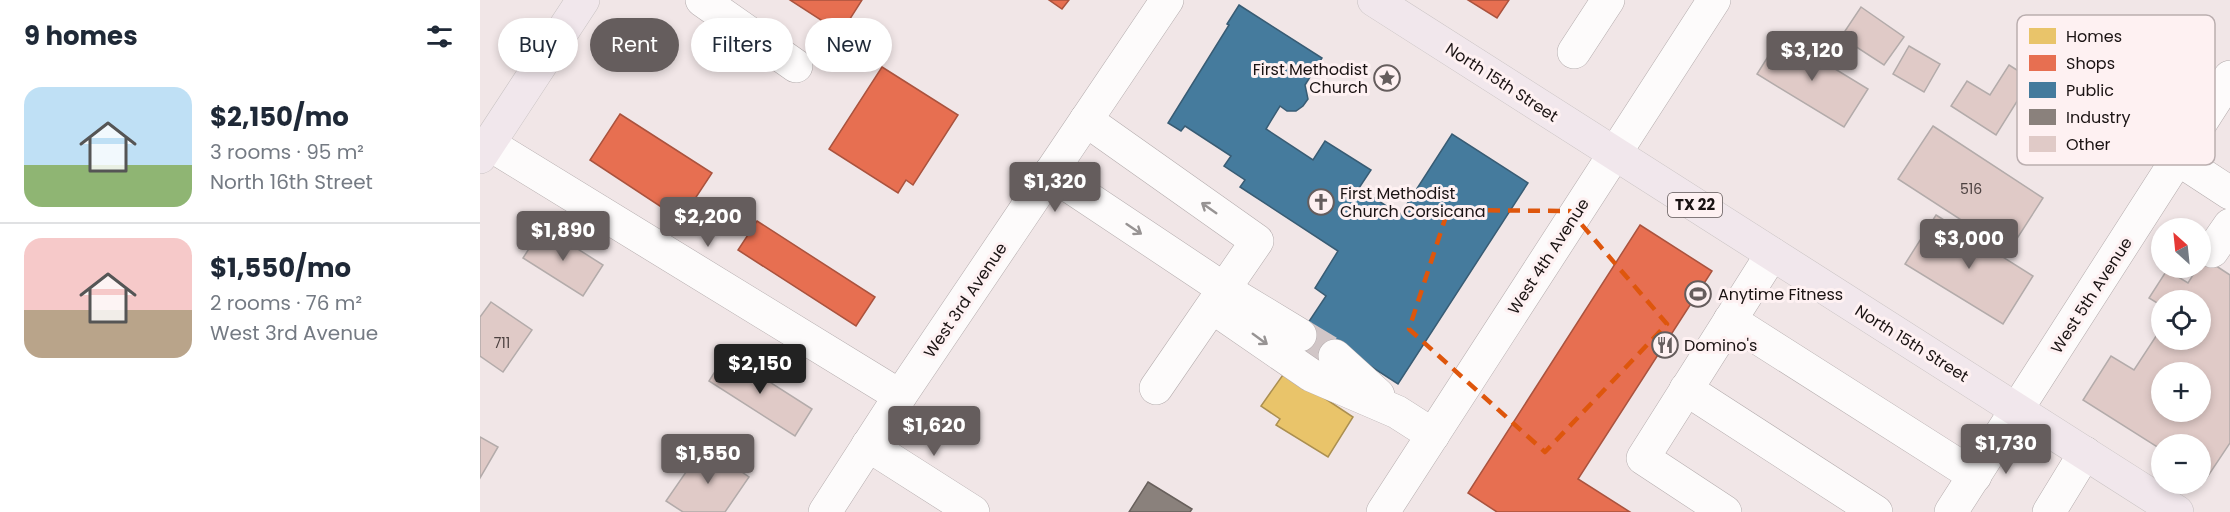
<!DOCTYPE html>
<meta charset="utf-8">
<style>
body{margin:0;font-family:Poppins,sans-serif;background:#f2f2f3;color:#1f2937;height:100vh;display:flex;flex-direction:column;font-size:22px;white-space:nowrap}
*{box-sizing:border-box;margin:0}
p{font-size:20px;color:#747a83}
.icon{flex:none;width:33px;height:33px;fill:none;stroke:currentColor;stroke-width:2;stroke-linecap:round;stroke-linejoin:round}
.map{position:relative;flex:1;overflow:hidden}
.side{display:flex;flex-direction:column;background:#fff;width:480px}
.side>*{flex:none}
.top-card{position:absolute;left:18px;top:18px;width:570px;height:54px;display:flex;gap:12px}
.needle{width:39px;rotate:333deg}
.fabs{position:absolute;left:1671px;top:218px;display:grid;gap:12px}
.fabs a{display:grid;place-items:center;width:60px;height:60px;border-radius:50%;background:#fff;box-shadow:0 3px 9px #0003;font-size:30px}
.price{position:absolute;translate:-50% -51px;padding:0 14px;border-radius:6px;background:#655d5d;color:#fff;font-size:20px;line-height:39px;filter:drop-shadow(0 2px 3px #0008)}
.price::after{content:'';position:absolute;left:50%;top:36px;width:18px;height:14px;margin-left:-9px;background:inherit;clip-path:polygon(0 0,100% 0,50% 100%)}
.price.selected{background:#222;color:#fff}
ul{padding:0;list-style:none}
li{display:flex;align-items:center;gap:18px;height:150px;padding:0 24px}
li+li{border-top:2px solid #e0e1e3}
li span{display:grid;place-items:center;flex:none;width:168px;height:120px;border-radius:18px;color:#555}
li>.icon{margin-inline-start:auto}
span .icon{width:72px;height:72px;fill:#fffc;stroke-width:1}
li b{font-size:26px}
h2{display:flex;justify-content:space-between;align-items:center;height:72px;padding:0 24px;font-size:26px}
.tag{padding:0 21px;border-radius:27px;background:#fff;box-shadow:0 3px 9px #0003;font-size:21px;line-height:54px}
.tag.selected{background:#655d5d;color:#fff}
main{display:flex;flex:1;min-height:0}
.map>svg:first-child{display:block}
</style>
<main>
<section class="side">
<h2>9 homes<svg class="icon" aria-label="filters" viewBox="0 0 24 24"><path d="M4 7h16M4 17h16"/><circle cx="9" cy="7" r="2"/><circle cx="15" cy="17" r="2"/></svg></h2>
<ul>
<li><span style="background:linear-gradient(#bfe0f5 65%,#8fb573 0)"><svg class="icon" aria-label="home" viewBox="0 0 24 24"><path d="M3 11l9-7 9 7M6 9v11h12V9"/></svg></span><div><b>$2,150/mo</b><p>3 rooms · 95 m²</p><p>North 16th Street</p></div></li>
<li><span style="background:linear-gradient(#f6c9c9 60%,#b9a48a 0)"><svg class="icon" aria-label="home" viewBox="0 0 24 24"><path d="M3 11l9-7 9 7M6 9v11h12V9"/></svg></span><div><b>$1,550/mo</b><p>2 rooms · 76 m²</p><p>West 3rd Avenue</p></div></li>
</ul>
</section>
<div class="map">
<svg width="1750" height="512" viewBox="0 0 1750 512">
<rect width="100%" height="100%" fill="#f1e6e7"/>
<polygon fill="#e9c46a" stroke="#ab8f50" stroke-width="1.5" points="805,372 873,417 848,457 796,425 800,419 781,406"/>
<g fill="#e76f51" stroke="#aa533e" stroke-width="1.5">
<polygon points="310,0 382,0 361,33"/>
<polygon points="569,0 589,0 582,9"/>
<polygon points="988,0 1029,0 1017,18"/>
<polygon points="402,67 478,115 433,185 426,180 418,193 349,149"/>
<polygon points="140,114 232,173 201,220 110,160"/>
<polygon points="277,221 395,297 376,326 258,250"/>
<polygon points="1160,225 1232,271 1098,479 1150,512 1017,512 988,493"/>
</g>
<polygon fill="#457b9d" stroke="#385c74" stroke-width="1.5" points="759,5 842,58 825,85 828,99 823,106 816,111 807,111 800,106 786,129 833,160 845,141 891,170 879,188 920,215 972,134 1048,183 918,384 861,347 847,369 812,347 846,296 835,288 858,251 760,187 765,180 744,166 751,156 705,126 701,131 688,123 749,25 747,24"/>
<polygon fill="#8a817c" stroke="#68605c" stroke-width="1.5" points="668,482 712,509 710,512 649,512"/>
<g fill="#e0cac7" stroke="#b3abaa" stroke-width="1.5" fill-rule="evenodd">
<polygon points="1381,7 1424,37 1404,65 1361,37"/>
<polygon points="1301,36 1388,89 1364,127 1277,74"/>
<polygon points="1429,46 1460,64 1444,92 1413,74"/>
<polygon points="1529,65 1551,79 1516,135 1471,106 1487,81 1510,95"/>
<polygon points="1453,126 1563,198 1529,251 1418,179"/>
<polygon points="1456,215 1553,276 1523,324 1425,264"/>
<polygon points="63,227 123,265 103,296 43,258"/>
<path d="M1724 258 1750 275V443L1726 479 1720 475V444H1682V450L1603 400 1631 356 1654 370 1682 327V339H1720V300H1682V306L1669 298 1687 270 1708 283 1718 267H1720ZM1682 372H1720V411H1682Z"/>
<polygon points="11,302 52,330 23,372 0,356 0,317"/>
<polygon points="246,354 332,409 315,436 229,381"/>
<polygon points="0,437 18,447 0,478"/>
<polygon points="224,446 269,477 245,512 203,512 186,501"/>
</g>
<g fill="none" stroke-linecap="round" stroke-linejoin="round">
<polyline stroke="#d1c6c7" stroke-width="33" stroke-dasharray="33 16" stroke-linecap="butt" points="820,335 855,356"/>
<g stroke="#b4acad" stroke-width="34">
<g id="minor">
<polyline points="222,0 316,66"/>
<polyline points="1094,52 1128,0"/>
<polyline points="606,120 777,241 676,388"/>
<polyline points="9,144 420,396"/>
<polyline points="1698,159 1750,193"/>
<polyline points="570,173 744,289 820,335"/>
<polyline points="1732,251 1750,225"/>
<polyline points="738,311 831,375 917,412 953,435"/>
<polyline points="1250,320 1495,476"/>
<polyline points="855,356 898,395"/>
<polyline points="1206,389 1396,512"/>
<polyline points="388,445 493,512"/>
<polyline points="345,512 420,396 687,0"/>
<polyline points="903,512 1234,0"/>
<polyline points="1245,512 1163,458 1292,254"/>
<polyline points="1471,512 1750,77"/>
<polyline points="1569,512 1605,453"/>
</g>
</g>
<g stroke="#c8c2c2" stroke-width="34">
<g id="major">
<polyline points="894,0 1697,512"/>
<polyline points="0,157 103,0"/>
</g>
</g>
<use href="#minor" stroke="#fdfbfb" stroke-width="33"/>
<use href="#major" stroke="#f1e7ec" stroke-width="33"/>
</g>
<defs><path id="oneway-shaft" d="M-6 0H5M1.5-3L5.5 0L1.5 3" fill="none" stroke-width="1.6" stroke-linecap="round" stroke-linejoin="round" transform="scale(1.5)"/></defs>
<g stroke="#979393">
<use href="#oneway-shaft" transform="translate(729 208) rotate(-145)"/>
<use href="#oneway-shaft" transform="translate(654 229) rotate(34)"/>
<use href="#oneway-shaft" transform="translate(780 339) rotate(36)"/>
</g>
<path fill="none" stroke="#de560c" stroke-width="4.5" stroke-dasharray="12 8" stroke-linejoin="round" d="M968 210 1090 211 1187 324 1065 452 929 329Z"/>
<defs>
<g id="sight-ring" transform="scale(1.35)"><circle r="9.5" fill="#fef1f2" stroke="#655d5d" stroke-width="1.5"/><path d="M0-6L1.8-2.2L6-1.7L2.9 1.2L3.7 5.4L0 3.3L-3.7 5.4L-2.9 1.2L-6-1.7L-1.8-2.2Z" fill="#655d5d"/></g>
<g id="church-ring" transform="scale(1.35)"><circle r="9.5" fill="#fef1f2" stroke="#655d5d" stroke-width="1.5"/><path d="M-1.2-6h2.4v3.5h3.3v2.4h-3.3V6h-2.4V-.1h-3.3v-2.4h3.3Z" fill="#655d5d"/></g>
<g id="stadium-ring" transform="scale(1.35)"><circle r="9.5" fill="#fef1f2" stroke="#655d5d" stroke-width="1.5"/><path d="M0-5a6.5 5 0 1 0 0 10a6.5 5 0 1 0 0-10ZM-3.5-1.8h7v3.6h-7Z" fill="#655d5d"/></g>
<g id="restaurant-ring" transform="scale(1.35)"><circle r="9.5" fill="#fef1f2" stroke="#655d5d" stroke-width="1.5"/><path d="M-5-6h1v4h1v-4h1v4h1v-4h1v5L-1.5 .5V6h-2V.5L-5-1ZM5-6V6H3V1.5H1.5Q1.5-4 5-6Z" fill="#655d5d"/></g>
</defs>
<g fill-rule="evenodd">
<use href="#sight-ring" x="907" y="78"/>
<use href="#church-ring" x="841" y="202"/>
<use href="#stadium-ring" x="1218" y="294"/>
<use href="#restaurant-ring" x="1185" y="345"/>
</g>
<g text-anchor="middle" stroke-width="6" stroke-linejoin="round" paint-order="stroke">
<g font-size="14" fill="#4c4140">
<text x="1491" y="194">516</text>
<text x="22" y="348">711</text>
</g>
<rect fill="#fef1f2" stroke="#5e5656" stroke-width="1.5" x="1188" y="193" width="54" height="24" rx="4.5"/>
<g font-size="15" font-weight="bold" fill="#1a1313">
<text x="1215" y="210">TX 22</text>
</g>
<g font-size="16" fill="#1a1313" stroke="#fef1f2" text-anchor="start">
<text x="888" y="75" text-anchor="end">First Methodist<tspan x="888" dy="18">Church</tspan></text>
<text x="860" y="199">First Methodist<tspan x="860" dy="18">Church Corsicana</tspan></text>
<text x="1238" y="300">Anytime Fitness</text>
<text x="1204" y="351">Domino's</text>
</g>
<g font-size="16" fill="#1a1313" stroke="#fef1f2">
<text transform="translate(1022 82) rotate(33)" y="6">North 15th Street</text>
<text transform="translate(1068 256) rotate(-57)" y="6">West 4th Avenue</text>
<text transform="translate(1611 295) rotate(-57)" y="6">West 5th Avenue</text>
<text transform="translate(485 300) rotate(-56)" y="6">West 3rd Avenue</text>
<text transform="translate(1432 343) rotate(32)" y="6">North 15th Street</text>
</g>
</g>
<rect x="1537" y="15" width="198" height="150" rx="9" fill="#fef1f2" stroke="#baaeaf" stroke-width="1.5"/>
<rect x="1549" y="28" width="27" height="16" fill="#e9c46a"/>
<rect x="1549" y="55" width="27" height="16" fill="#e76f51"/>
<rect x="1549" y="82" width="27" height="16" fill="#457b9d"/>
<rect x="1549" y="109" width="27" height="16" fill="#8a817c"/>
<rect x="1549" y="136" width="27" height="16" fill="#e0cac7"/>
<g font-size="16" fill="#1a1313">
<text x="1586" y="42">Homes</text>
<text x="1586" y="69">Shops</text>
<text x="1586" y="96">Public</text>
<text x="1586" y="123">Industry</text>
<text x="1586" y="150">Other</text>
</g>
</svg>
<div class="fabs">
<a><svg class="needle" viewBox="-14 -14 28 28"><path d="M0-13l5 13h-10z" fill="#e53935"/><path d="M0 13l5-13h-10z" fill="#747a83"/></svg></a>
<a><svg class="icon" aria-label="locate" viewBox="0 0 24 24"><circle cx="12" cy="12" r="6"/><path d="M12 2v4M12 18v4M2 12h4M18 12h4"/></svg></a>
<a>+</a>
<a>−</a>
</div>
<b class="price" style="left:1332px;top:82px">$3,120</b>
<b class="price" style="left:575px;top:213px">$1,320</b>
<b class="price" style="left:228px;top:248px">$2,200</b>
<b class="price" style="left:83px;top:262px">$1,890</b>
<b class="price" style="left:1489px;top:270px">$3,000</b>
<b class="price selected" style="left:280px;top:395px">$2,150</b>
<b class="price" style="left:454px;top:457px">$1,620</b>
<b class="price" style="left:1526px;top:475px">$1,730</b>
<b class="price" style="left:228px;top:485px">$1,550</b>
<div class="top-card">
<a class="tag">Buy</a>
<a class="tag selected">Rent</a>
<a class="tag">Filters</a>
<a class="tag">New</a>
</div>
</div>
</main>
